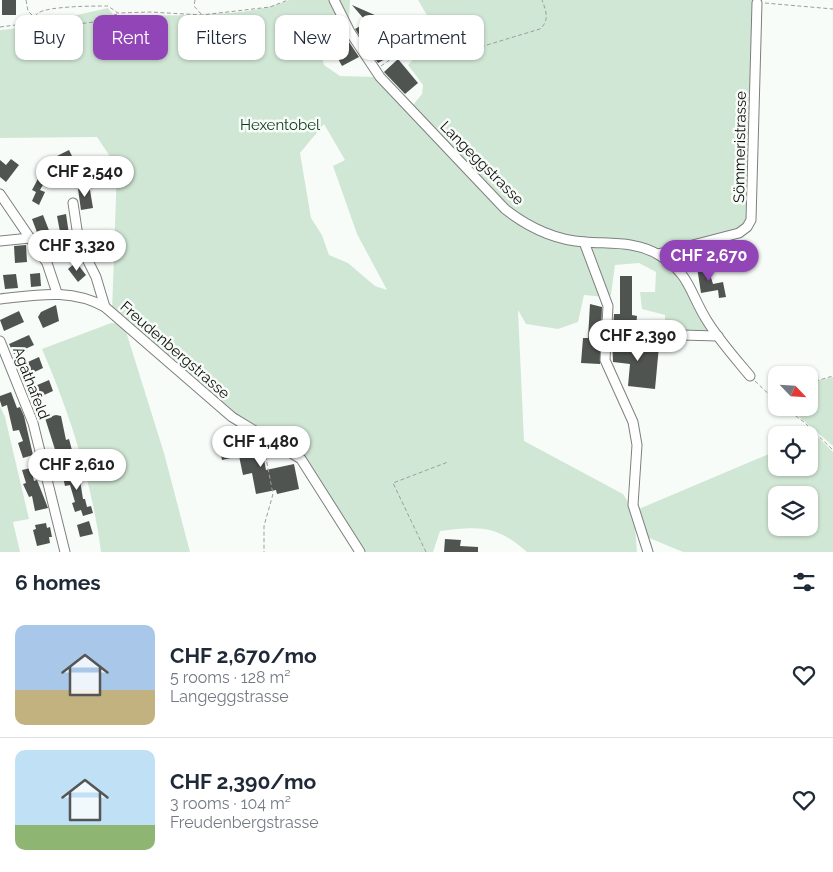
<!DOCTYPE html>
<meta charset="utf-8">
<style>
body{margin:0;font-family:Raleway,sans-serif;background:#f6f6f7;color:#1f2937;height:100vh;display:flex;flex-direction:column;font-size:19px;white-space:nowrap}
*{box-sizing:border-box;margin:0}
p{font-size:16px;color:#747a83}
.icon{flex:none;width:28px;height:28px;fill:none;stroke:currentColor;stroke-width:2;stroke-linecap:round;stroke-linejoin:round}
.map{position:relative;height:552px;overflow:hidden}
.drawer{display:flex;flex-direction:column;background:#fff;flex:1}
.drawer>*{flex:none}
.hud{position:absolute;left:15px;top:15px;width:500px;height:45px;display:flex;gap:10px}
.needle{width:32px;rotate:115deg}
.controls{position:absolute;left:768px;top:366px;display:grid;gap:10px}
.controls a{display:grid;place-items:center;width:50px;height:50px;border-radius:10px;background:#fff;box-shadow:0 1px 4px #0004;font-size:25px}
.price{position:absolute;translate:-50% -42px;padding:0 11px;border-radius:18px;background:#fff;color:#222;font-size:16px;line-height:32px;filter:drop-shadow(0 1px 2px #0008)}
.price::after{content:'';position:absolute;left:50%;top:30px;width:15px;height:11px;margin-left:-8px;background:inherit;clip-path:polygon(0 0,100% 0,50% 100%)}
.price.current{background:#9245b6;color:#fff}
ul{padding:0;list-style:none}
li{display:flex;align-items:center;gap:15px;height:125px;padding:0 15px}
li+li{border-top:1px solid #e0e1e3}
li span{display:grid;place-items:center;flex:none;width:140px;height:100px;border-radius:10px;color:#555}
li>.icon{margin-inline-start:auto}
span .icon{width:60px;height:60px;fill:#fffc;stroke-width:1}
li b{font-size:21px}
h2{display:flex;justify-content:space-between;align-items:center;height:60px;padding:0 15px;font-size:21px}
.pill{padding:0 18px;border-radius:10px;background:#fff;box-shadow:0 1px 4px #0004;font-size:18px;line-height:45px}
.pill.current{background:#9245b6;color:#fff}
.map>svg:first-child{display:block}
</style>
<div class="map">
<svg width="833" height="552" viewBox="0 0 833 552">
<rect width="100%" height="100%" fill="#f8fcf9"/>
<g fill="#d1e7d5" fill-rule="evenodd">
<path d="M289 0H350L349 20 342 36 318 42 324 65 340 76 380 77 409 110 422 94 423 85 408 65 417 55V44L401 29 428 17 418 0H757L751 211 744 228 659 254 677 268 718 336 665 335V315L642 309 640 292H655L656 272 639 263 615 265 611 295 605 297 584 295 578 322 558 329 526 324 518 310 524 441 623 494 634 511 776 451V468H809V438L816 435 833 452V552H683L642 535 634 514 637 552H527C496 525 480 526 440 531L433 552H364L305 463 248 429 124 325 164 453 190 552H101C92 482 70 414 42 349L111 323 123 324 112 312 117 167 97 137 0 138V30L19 28 108 8 122 26 118 15C164 15 248 19 289 0ZM324 124 345 160 333 166 357 234 387 290 375 286 348 263 329 255 322 235 311 218 300 153ZM776 495H809V528H776Z"/>
<polygon points="833,377 833,446 789,408 809,408 809,383"/>
<polygon points="0,406 5,417 29,519 13,522 20,552 0,552"/>
</g>
<g fill="#505451">
<rect x="2" y="0" width="14" height="15"/>
<polygon points="352,5 377,16 374,24 391,56 378,63 355,29 369,21 364,19"/>
<polygon points="340,42 342,46 349,42 359,57 342,66 331,46"/>
<polygon points="398,59 418,83 405,94 384,72"/>
<polygon points="69,150 74,160 55,170 49,160"/>
<polygon points="11,159 19,165 6,182 0,177 0,160 6,165"/>
<polygon points="40,175 47,178 40,190 45,192 39,205 32,201 36,192 32,190"/>
<polygon points="89,184 93,208 81,210 78,189 83,189 83,185"/>
<polygon points="66,214 70,241 59,242 58,236 45,244 42,234 38,235 32,219 43,215 50,233 60,232 57,216"/>
<polygon points="26,245 27,262 15,263 14,246"/>
<polygon points="76,262 86,275 78,282 68,269"/>
<polygon points="707,265 713,284 723,282 726,297 719,298 718,290 701,293 697,267"/>
<polygon points="40,273 41,286 31,287 30,274"/>
<polygon points="16,274 18,288 5,289 3,275"/>
<polygon points="620,276 632,276 632,315 637,316 636,328 613,327 614,314 620,314"/>
<polygon points="590,304 602,307 600,364 581,363 583,338 588,338"/>
<polygon points="56,305 59,321 43,328 38,317 41,312"/>
<polygon points="19,311 24,322 4,331 0,320"/>
<polygon points="29,335 34,345 14,354 9,344"/>
<polygon points="612,339 659,346 655,389 628,386 630,364 613,362"/>
<polygon points="39,357 43,368 24,377 19,366"/>
<polygon points="49,380 53,391 33,400 28,389"/>
<polygon points="11,392 17,408 20,407 24,416 33,455 23,458 18,443 23,441 19,430 13,431 7,405 2,407 0,401 0,396"/>
<polygon points="56,415 61,416 66,440 69,439 73,454 58,459 45,418"/>
<polygon points="245,432 251,451 262,449 266,470 294,464 299,489 277,494 276,490 256,494 252,473 243,475 239,456 222,460 220,449 234,446 232,435"/>
<polygon points="31,468 34,481 37,480 48,508 35,511 32,496 29,497 23,484 26,483 22,470"/>
<polygon points="78,468 83,499 85,499 87,507 91,506 93,513 83,516 81,510 75,512 72,503 75,502 70,485 65,486 62,473"/>
<polygon points="89,521 93,534 80,537 77,525"/>
<polygon points="46,523 47,528 50,527 52,537 49,537 50,543 37,546 33,530 36,529 35,525"/>
<polygon points="445,539 461,540 460,546 478,547 478,552 444,552"/>
</g>
<g fill="none" stroke-linecap="round" stroke-linejoin="round">
<g stroke="#7d817e" stroke-width="11">
<g id="minor">
<path d="M334 0 350 32 380 77 505 209C528 227 555 240 585 242 611 244 636 241 659 255 690 274 689 291 706 319 718 339 735 358 750 376"/>
<polyline points="0,194 47,263 57,293"/>
<polyline points="73,203 79,243 96,277 105,307"/>
<polyline points="0,241 30,238"/>
<polyline points="584,242 608,306 605,360 633,422 637,445 633,505 648,552"/>
<polyline points="658,254 739,233 747,227 751,220 757,3"/>
<path d="M0 299C37 295 71 288 105 307L232 417 301 459 360 552"/>
<polyline points="606,333 718,336"/>
<polyline points="0,341 33,423 65,552"/>
</g>
</g>
<g stroke="#9b9e9b" stroke-width="1" stroke-dasharray="4 2.5" stroke-linecap="butt">
<polyline points="26,0 28,11 34,17"/>
<polyline points="195,0 194,6 202,15"/>
<polyline points="765,3 833,9"/>
<polyline points="32,24 38,28 45,28 94,22 117,14"/>
<path d="M0 27 31 23C33 20 35 15 38 13 49 6 93 6 108 6L118 13 150 12 202 15 270 7 288 0"/>
<path d="M381 66 397 55 447 54 467 51 540 29C550 20 546 11 542 0"/>
<polyline points="755,381 776,401"/>
<polyline points="809,383 833,376"/>
<polyline points="770,396 776,394"/>
<polyline points="785,408 804,422 833,450"/>
<polyline points="260,444 265,453 273,494 264,526 264,552"/>
<polyline points="426,552 393,483 448,462"/>
</g>
<use href="#minor" stroke="#fff" stroke-width="9"/>
</g>
<g text-anchor="middle" stroke-width="5" stroke-linejoin="round" paint-order="stroke">
<g font-size="15" fill="#0b381b" stroke="#f8fcf9">
<text x="280" y="130">Hexentobel</text>
</g>
<g font-size="15" fill="#0b0c0b" stroke="#f8fcf9">
<text transform="translate(740 147) rotate(-89)" y="5">Sömmeristrasse</text>
<text transform="translate(482 163) rotate(45)" y="5">Langeggstrasse</text>
<text transform="translate(175 350) rotate(41)" y="5">Freudenbergstrasse</text>
<text transform="translate(31 383) rotate(69)" y="5">Agathafeld</text>
</g>
</g>
</svg>
<div class="controls">
<a><svg class="needle" viewBox="-14 -14 28 28"><path d="M0-13l5 13h-10z" fill="#e53935"/><path d="M0 13l5-13h-10z" fill="#747a83"/></svg></a>
<a><svg class="icon" aria-label="locate" viewBox="0 0 24 24"><circle cx="12" cy="12" r="6"/><path d="M12 2v4M12 18v4M2 12h4M18 12h4"/></svg></a>
<a><svg class="icon" aria-label="layers" viewBox="0 0 24 24"><path d="M12 4l9 5-9 5-9-5zM3 14l9 5 9-5"/></svg></a>
</div>
<b class="price" style="left:85px;top:198px">CHF 2,540</b>
<b class="price" style="left:77px;top:272px">CHF 3,320</b>
<b class="price current" style="left:709px;top:282px">CHF 2,670</b>
<b class="price" style="left:638px;top:362px">CHF 2,390</b>
<b class="price" style="left:261px;top:468px">CHF 1,480</b>
<b class="price" style="left:77px;top:491px">CHF 2,610</b>
<div class="hud">
<a class="pill">Buy</a>
<a class="pill current">Rent</a>
<a class="pill">Filters</a>
<a class="pill">New</a>
<a class="pill">Apartment</a>
</div>
</div>
<section class="drawer">
<h2>6 homes<svg class="icon" aria-label="filters" viewBox="0 0 24 24"><path d="M4 7h16M4 17h16"/><circle cx="9" cy="7" r="2"/><circle cx="15" cy="17" r="2"/></svg></h2>
<ul>
<li><span style="background:linear-gradient(#a9c7e8 65%,#c2b280 0)"><svg class="icon" aria-label="home" viewBox="0 0 24 24"><path d="M3 11l9-7 9 7M6 9v11h12V9"/></svg></span><div><b>CHF 2,670/mo</b><p>5 rooms · 128 m²</p><p>Langeggstrasse</p></div><svg class="icon" aria-label="heart" viewBox="0 0 24 24"><path d="M12 20l-8-8c-3-5 5-10 8-4 3-6 11-1 8 4z"/></svg></li>
<li><span style="background:linear-gradient(#bfe0f5 75%,#8fb573 0)"><svg class="icon" aria-label="home" viewBox="0 0 24 24"><path d="M3 11l9-7 9 7M6 9v11h12V9"/></svg></span><div><b>CHF 2,390/mo</b><p>3 rooms · 104 m²</p><p>Freudenbergstrasse</p></div><svg class="icon" aria-label="heart" viewBox="0 0 24 24"><path d="M12 20l-8-8c-3-5 5-10 8-4 3-6 11-1 8 4z"/></svg></li>
</ul>
</section>
